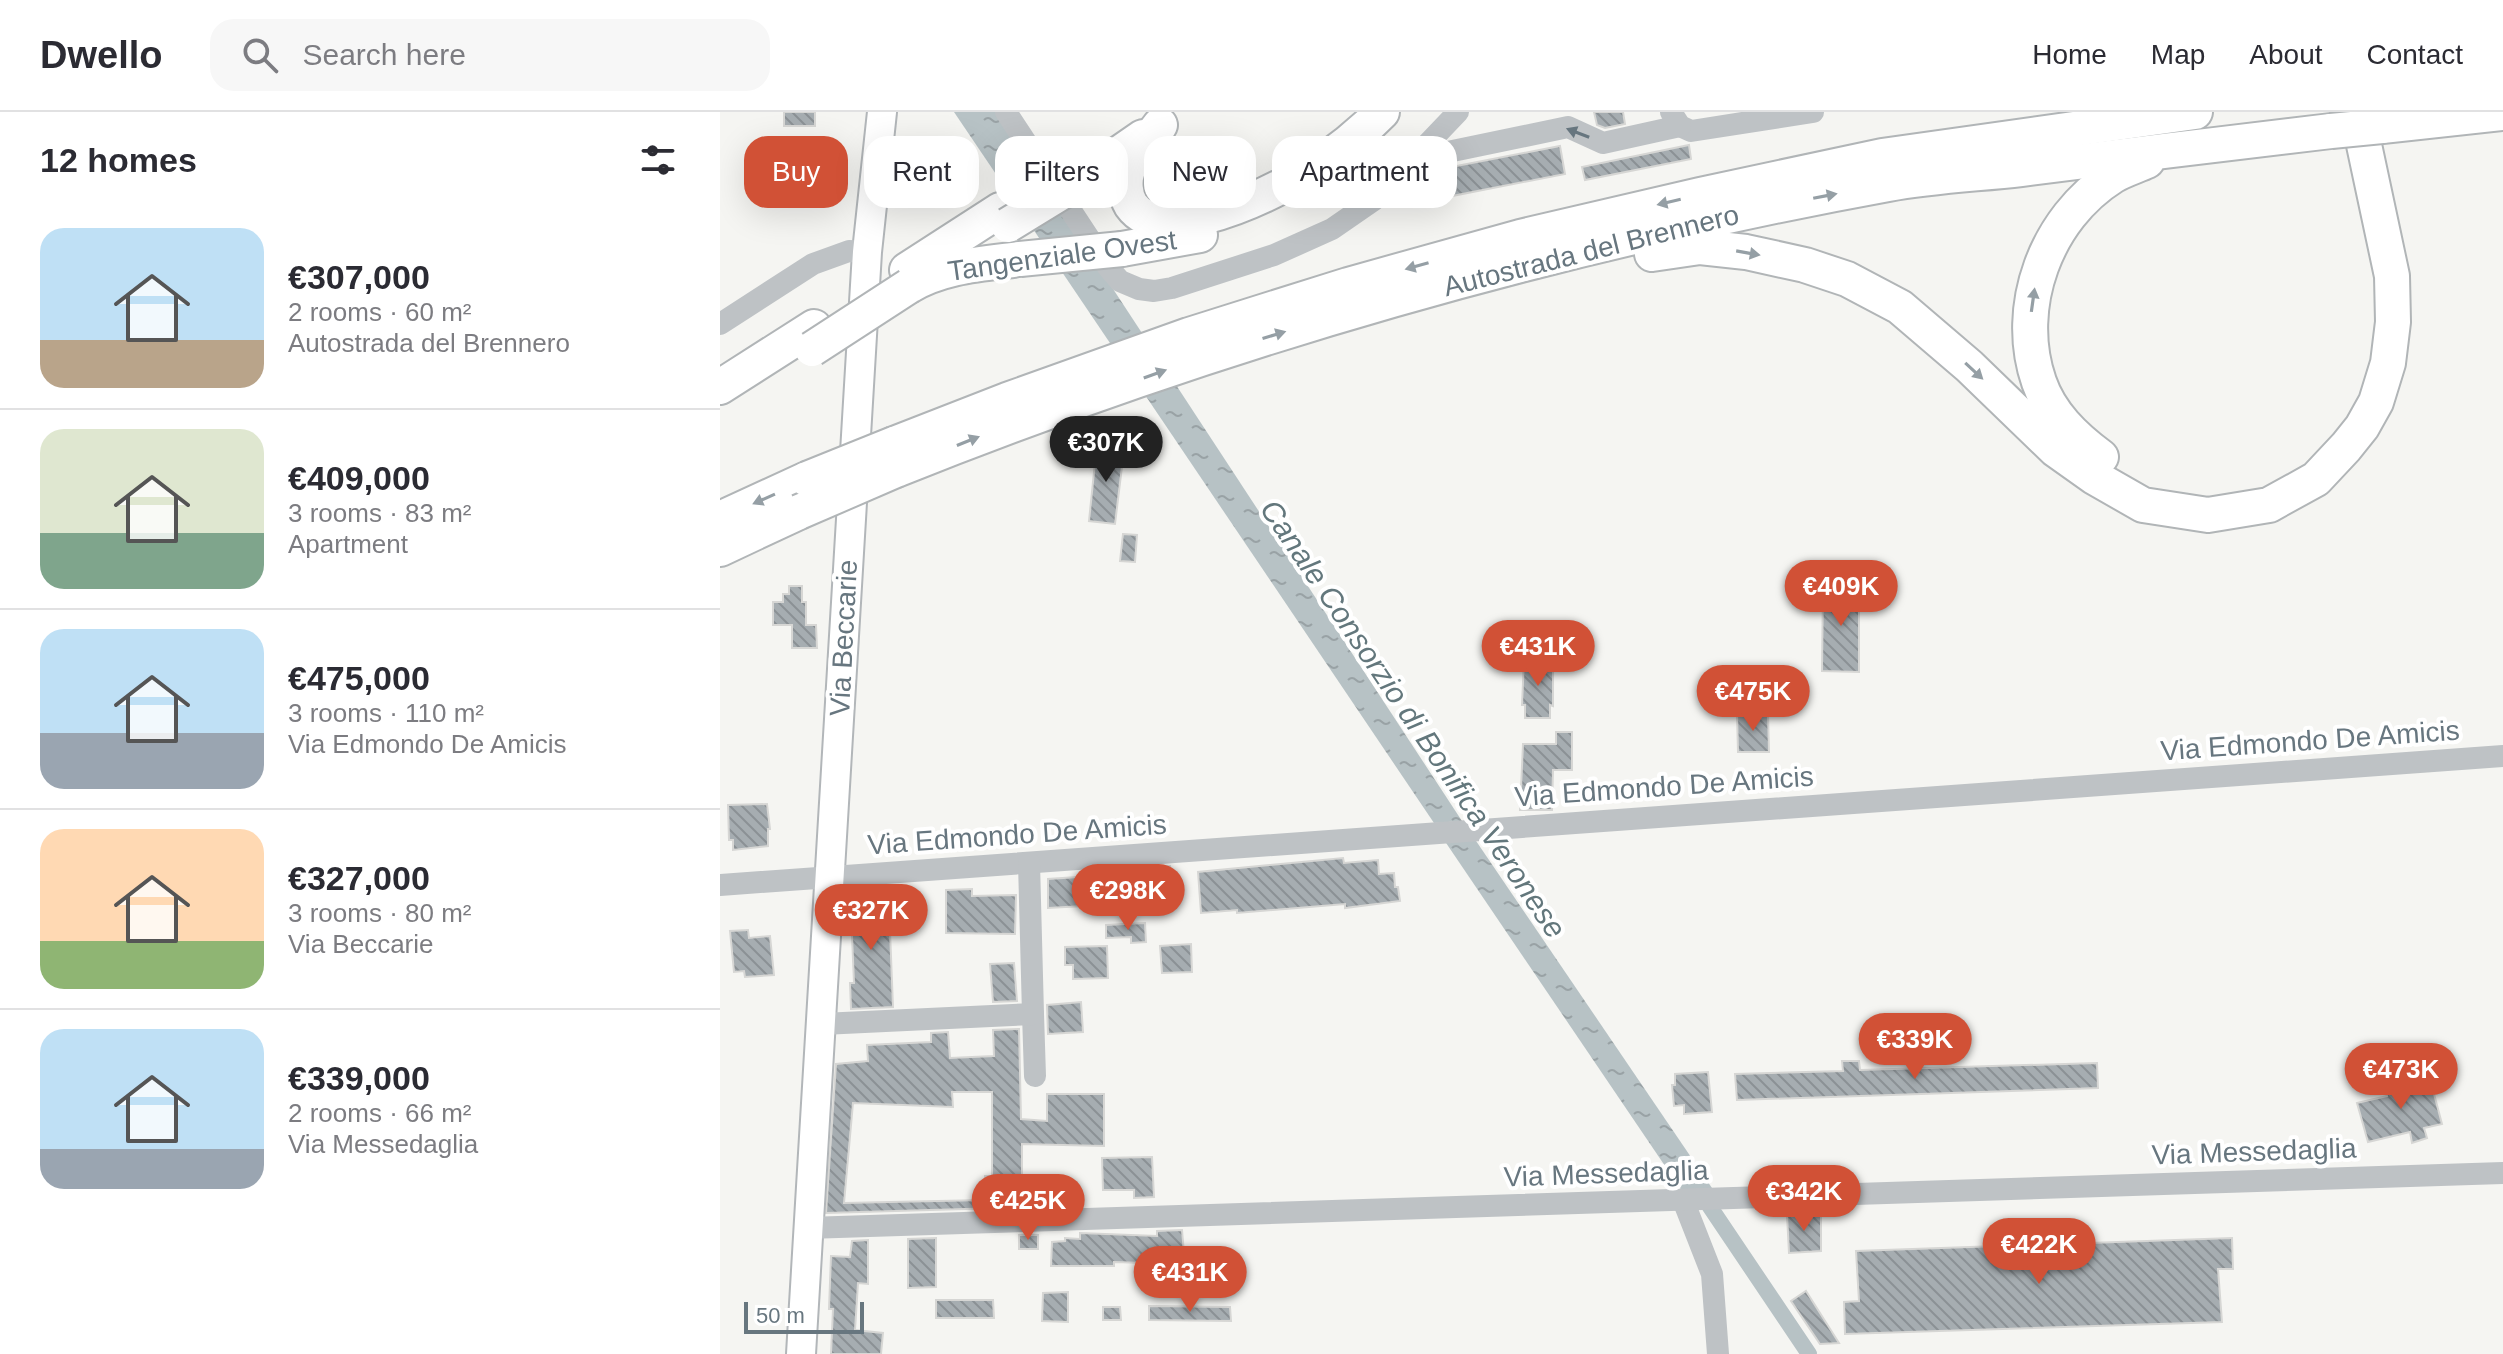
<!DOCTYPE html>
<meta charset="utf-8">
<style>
body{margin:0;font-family:Arial,sans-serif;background:#f7f7f7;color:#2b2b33;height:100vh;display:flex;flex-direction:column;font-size:30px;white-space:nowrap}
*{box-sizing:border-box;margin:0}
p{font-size:26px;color:#7c7c81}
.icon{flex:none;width:44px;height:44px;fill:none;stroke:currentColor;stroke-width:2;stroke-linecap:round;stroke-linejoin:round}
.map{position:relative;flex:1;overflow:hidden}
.side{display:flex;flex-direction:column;background:#fff;width:720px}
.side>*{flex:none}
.hud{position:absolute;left:24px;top:24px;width:760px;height:72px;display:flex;gap:16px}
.scale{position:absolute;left:24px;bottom:20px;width:120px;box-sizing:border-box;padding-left:8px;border:4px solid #67767f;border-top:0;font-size:22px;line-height:28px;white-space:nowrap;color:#67767f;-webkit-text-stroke:6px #fff;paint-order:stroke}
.price{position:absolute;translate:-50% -68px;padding:0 18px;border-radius:28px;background:#d15136;color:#fff;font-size:26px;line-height:52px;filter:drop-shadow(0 2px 4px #0008)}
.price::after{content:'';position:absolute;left:50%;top:48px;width:24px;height:18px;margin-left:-12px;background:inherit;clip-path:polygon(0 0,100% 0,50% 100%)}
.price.active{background:#222;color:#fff}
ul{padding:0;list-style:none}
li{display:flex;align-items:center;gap:24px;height:200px;padding:0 40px}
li+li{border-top:2px solid #e1e1e2}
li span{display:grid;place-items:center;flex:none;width:224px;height:160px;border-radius:24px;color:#555}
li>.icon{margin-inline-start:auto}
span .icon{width:96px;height:96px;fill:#fffc;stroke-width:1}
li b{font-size:34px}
h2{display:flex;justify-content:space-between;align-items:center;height:96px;padding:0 40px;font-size:34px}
.tag{padding:0 28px;border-radius:24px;background:#fff;box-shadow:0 8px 32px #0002;font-size:28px;line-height:72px}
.tag.active{background:#d15136;color:#fff}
header{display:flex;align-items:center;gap:48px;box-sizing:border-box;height:112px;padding:0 40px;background:#fff;border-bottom:2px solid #e1e1e2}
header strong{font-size:38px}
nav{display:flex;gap:44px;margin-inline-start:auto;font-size:28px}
.search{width:560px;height:72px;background:#f7f7f7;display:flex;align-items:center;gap:20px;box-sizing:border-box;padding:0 28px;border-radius:24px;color:#7c7c81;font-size:30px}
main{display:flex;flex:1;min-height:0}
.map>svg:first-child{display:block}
</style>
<header>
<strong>Dwello</strong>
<div class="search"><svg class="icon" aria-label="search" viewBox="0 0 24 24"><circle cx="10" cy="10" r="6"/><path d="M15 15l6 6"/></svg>Search here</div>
<nav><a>Home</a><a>Map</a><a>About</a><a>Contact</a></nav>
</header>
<main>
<section class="side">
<h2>12 homes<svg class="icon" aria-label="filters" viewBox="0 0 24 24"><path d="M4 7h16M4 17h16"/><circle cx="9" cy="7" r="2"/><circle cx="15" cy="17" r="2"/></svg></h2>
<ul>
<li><span style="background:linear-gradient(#bfe0f5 70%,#b9a48a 0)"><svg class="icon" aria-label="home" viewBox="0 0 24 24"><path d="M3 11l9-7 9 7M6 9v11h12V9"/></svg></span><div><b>€307,000</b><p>2 rooms · 60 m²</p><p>Autostrada del Brennero</p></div></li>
<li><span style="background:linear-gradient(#dfe7d0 65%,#7fa58c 0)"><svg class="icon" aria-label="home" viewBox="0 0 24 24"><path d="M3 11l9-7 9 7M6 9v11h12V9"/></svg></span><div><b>€409,000</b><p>3 rooms · 83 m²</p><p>Apartment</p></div></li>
<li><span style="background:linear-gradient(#bfe0f5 65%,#9aa5b1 0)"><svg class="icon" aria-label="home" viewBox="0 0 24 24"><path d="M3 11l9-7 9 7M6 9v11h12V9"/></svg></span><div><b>€475,000</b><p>3 rooms · 110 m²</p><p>Via Edmondo De Amicis</p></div></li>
<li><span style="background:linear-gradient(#ffd9b3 70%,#8fb573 0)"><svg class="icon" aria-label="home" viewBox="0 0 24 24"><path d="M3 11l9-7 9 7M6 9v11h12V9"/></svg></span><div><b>€327,000</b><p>3 rooms · 80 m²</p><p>Via Beccarie</p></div></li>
<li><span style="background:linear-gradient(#bfe0f5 75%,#9aa5b1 0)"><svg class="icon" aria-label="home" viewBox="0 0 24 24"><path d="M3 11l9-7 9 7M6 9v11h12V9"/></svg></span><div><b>€339,000</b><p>2 rooms · 66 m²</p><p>Via Messedaglia</p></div></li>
</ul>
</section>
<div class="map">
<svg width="1783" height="1242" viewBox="0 0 1783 1242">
<defs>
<pattern id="water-ripples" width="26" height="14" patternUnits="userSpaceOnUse" patternTransform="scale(2)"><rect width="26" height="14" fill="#b7c2c5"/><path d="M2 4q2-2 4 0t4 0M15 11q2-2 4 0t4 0" fill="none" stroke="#99a2a5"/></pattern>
<pattern id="building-back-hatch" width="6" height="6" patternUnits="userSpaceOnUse" patternTransform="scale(2)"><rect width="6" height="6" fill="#a6adb1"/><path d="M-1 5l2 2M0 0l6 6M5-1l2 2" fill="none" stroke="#8b9195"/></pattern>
</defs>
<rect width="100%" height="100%" fill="#f5f5f2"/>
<g fill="url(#water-ripples)">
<polygon points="234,0 277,0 742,709 714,711"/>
<polygon points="752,723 992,1076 962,1079 722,725"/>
</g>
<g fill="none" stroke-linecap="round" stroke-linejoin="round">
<polyline stroke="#b7c2c5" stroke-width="16" points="980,1080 1089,1242"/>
</g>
<g fill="url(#building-back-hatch)" stroke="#d6d6d4" stroke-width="2" fill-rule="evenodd">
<rect x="64" y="0" width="31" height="14"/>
<polygon points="874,0 903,0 905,12 885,16 877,13"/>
<polygon points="969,33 971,47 865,68 862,55"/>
<polygon points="840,34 845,62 727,85 721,57"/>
<polygon points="377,331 391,333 390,336 404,338 395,412 369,409"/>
<polygon points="403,422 417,423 415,450 400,449"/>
<polygon points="1103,473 1139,473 1139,560 1102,559"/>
<polygon points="69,474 82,474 82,490 86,490 86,513 96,513 97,536 72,536 72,513 53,513 53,490 63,490 63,482 69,482"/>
<polygon points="804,547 833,548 833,594 830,593 830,606 805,606 805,593 802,593"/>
<polygon points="1048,601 1049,640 1018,640 1017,602"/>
<polygon points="836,620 852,620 852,658 833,658 832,698 800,698 803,632 836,632"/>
<polygon points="47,692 50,717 48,717 48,734 13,738 13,728 9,728 8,693"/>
<polygon points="623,746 624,751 658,748 659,762 674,761 675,775 678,775 680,789 625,796 625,792 517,801 517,798 481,801 478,760"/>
<polygon points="450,754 453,796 420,799 420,784 382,788 382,793 328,796 328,767 388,763 388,761"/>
<polygon points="252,777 252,784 296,783 295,822 226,821 226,778"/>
<polygon points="165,782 165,794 169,794 173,895 131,897 130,871 134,871 131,800 127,800 126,784"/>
<polygon points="425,811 426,830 411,831 411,825 386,826 386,813"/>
<polygon points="28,818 29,826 50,824 54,863 25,865 24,859 14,860 10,819"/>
<polygon points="471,832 472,860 442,861 440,834"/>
<polygon points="387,834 388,866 353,867 353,853 345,853 345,835"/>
<polygon points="294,851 297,889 273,890 270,852"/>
<polygon points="361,890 363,920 328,922 327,893"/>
<path d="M299 917 301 1007 327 1009V982H384V1034L302 1032V1064L317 1063 318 1095 106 1101 116 952 148 949 147 933 211 930V921L228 920 230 946 274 944 273 918ZM232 980H272V1064H265V1088L124 1091 133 991 233 995Z"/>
<polygon points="1122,949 1139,949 1140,958 1377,951 1378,976 1017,988 1015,962 1123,959"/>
<polygon points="988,960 992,1000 964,1002 964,993 954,994 952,973 955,973 955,962"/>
<polygon points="1709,963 1722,1012 1704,1016 1707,1026 1692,1031 1690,1020 1648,1030 1637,991 1667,984 1664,974"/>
<polygon points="432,1045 434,1085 414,1086 414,1078 383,1078 382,1046"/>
<polygon points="1067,1103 1101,1103 1101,1139 1069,1141"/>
<polygon points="462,1118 464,1141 458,1147 433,1146 425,1151 394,1150 394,1154 331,1154 332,1130 345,1129 345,1126 360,1127 360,1121 437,1124 437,1119"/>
<rect x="299" y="1123" width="19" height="14"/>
<polygon points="216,1126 216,1175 188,1176 188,1127"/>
<polygon points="1512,1126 1513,1157 1498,1157 1502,1210 1125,1222 1124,1190 1139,1189 1136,1139"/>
<polygon points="148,1128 148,1172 138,1171 135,1218 163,1221 161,1242 111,1242 113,1197 109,1197 111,1144 130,1145 132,1129"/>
<polygon points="1086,1179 1119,1231 1100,1232 1071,1189"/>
<polygon points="348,1180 348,1210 322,1209 323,1181"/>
<polygon points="216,1188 273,1188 274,1206 216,1206"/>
<polygon points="429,1194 510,1195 511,1209 429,1208"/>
<polygon points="383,1195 400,1195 401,1208 383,1208"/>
</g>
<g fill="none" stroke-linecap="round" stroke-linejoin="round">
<g stroke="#b2b6b9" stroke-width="32">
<polyline id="major" points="81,1242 147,140 162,0"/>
</g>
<g stroke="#b1b5b7" stroke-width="38">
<g id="highway">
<path d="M440 13C430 27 415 41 408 58 404 68 405 83 411 93 439 133 532 90 564 73 600 54 633 29 662 0"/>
<polyline points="1662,14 1783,1"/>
<polyline points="355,72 423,25"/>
<polyline points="402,137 480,123"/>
<polyline points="932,142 980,135 1026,140 1085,153 1127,167 1180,195 1249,254 1336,338 1374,365 1423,393 1488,403 1549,393 1596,367 1626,335 1642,315 1656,290 1668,251 1673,210 1672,164 1637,0"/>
<polyline points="187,158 280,98"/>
<path d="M189 174C223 154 261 152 300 147"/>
<polyline points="0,275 94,215"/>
<polyline points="174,332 287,288 469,223 628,173 800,125 980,83 1162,44 1475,0"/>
<path d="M1381 345C1354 325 1330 302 1319 270 1293 195 1326 106 1393 64 1403 58 1416 54 1427 49"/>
<path d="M176 358C496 230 828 134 1168 72 1212 64 1257 62 1301 57 1404 44 1508 31 1611 19"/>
<polyline points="0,407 87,367"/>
<polyline points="0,437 79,400"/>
</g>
</g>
<g stroke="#bec2c5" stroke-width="22">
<polyline points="286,0 388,155 400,169 419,177 434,179 452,176 554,143 612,117 654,88 738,0"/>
<polyline points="951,0 960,14 971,19 1093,0"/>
<polyline points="694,47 848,15 883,31 960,14"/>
<polyline points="0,212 93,152 129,139 147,140"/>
<polyline points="0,773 1783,644"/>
<polyline points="313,902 315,964"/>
<polyline points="102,912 313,902 309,751"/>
<polyline points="963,1088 992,1162 998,1242"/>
<polyline points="87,1116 1783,1061"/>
</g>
<use href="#major" stroke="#fff" stroke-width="28"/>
<use href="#highway" stroke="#fff" stroke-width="34"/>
<g stroke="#b1b5b7" stroke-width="38" stroke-linecap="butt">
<g id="highway-bridge">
<polyline points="1611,19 1662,14"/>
<polyline points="288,113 355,72"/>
<polyline points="300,147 402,137"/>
<polyline points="92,237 189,174"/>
<polyline points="87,367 174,332"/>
<polyline points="79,400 176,358"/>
</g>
</g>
<use href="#highway-bridge" stroke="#fff" stroke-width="34"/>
</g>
<defs><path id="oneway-solid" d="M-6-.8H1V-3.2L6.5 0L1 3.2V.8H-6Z" transform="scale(2)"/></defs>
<use fill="#67767f" href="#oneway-solid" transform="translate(858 21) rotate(-159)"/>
<g fill="#959fa5">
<use href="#oneway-solid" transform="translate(1105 84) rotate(-11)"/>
<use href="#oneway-solid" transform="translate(949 90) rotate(167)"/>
<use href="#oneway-solid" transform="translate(1028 141) rotate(10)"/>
<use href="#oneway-solid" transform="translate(697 154) rotate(164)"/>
<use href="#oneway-solid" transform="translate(1313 188) rotate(-82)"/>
<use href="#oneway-solid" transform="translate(554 223) rotate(-17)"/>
<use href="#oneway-solid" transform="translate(1254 259) rotate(43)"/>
<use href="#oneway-solid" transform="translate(435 262) rotate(-20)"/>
<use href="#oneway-solid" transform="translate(248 329) rotate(-22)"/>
<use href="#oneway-solid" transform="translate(44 387) rotate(156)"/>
</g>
<g text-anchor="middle" stroke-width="8" stroke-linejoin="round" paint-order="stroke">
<g font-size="28" fill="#67767f" stroke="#fff">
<text transform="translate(871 138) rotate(-14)" y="10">Autostrada del Brennero</text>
<text transform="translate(342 143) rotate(-8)" y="10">Tangenziale Ovest</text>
<text transform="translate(123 526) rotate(-87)" y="10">Via Beccarie</text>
<text transform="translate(1590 628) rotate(-4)" y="10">Via Edmondo De Amicis</text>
<text transform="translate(944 674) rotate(-4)" y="10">Via Edmondo De Amicis</text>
<text transform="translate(297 722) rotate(-4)" y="10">Via Edmondo De Amicis</text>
<text transform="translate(1534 1039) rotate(-2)" y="10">Via Messedaglia</text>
<text transform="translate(886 1061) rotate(-2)" y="10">Via Messedaglia</text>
</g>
<g font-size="30" font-style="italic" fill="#63777c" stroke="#fff">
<text transform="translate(693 607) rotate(56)" y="10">Canale Consorzio di Bonifica Veronese</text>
</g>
</g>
</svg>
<div class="scale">50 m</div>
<b class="price active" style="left:386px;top:372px">€307K</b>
<b class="price" style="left:1121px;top:516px">€409K</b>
<b class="price" style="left:818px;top:576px">€431K</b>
<b class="price" style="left:1033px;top:621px">€475K</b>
<b class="price" style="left:408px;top:820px">€298K</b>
<b class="price" style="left:151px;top:840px">€327K</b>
<b class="price" style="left:1195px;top:969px">€339K</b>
<b class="price" style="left:1681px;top:999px">€473K</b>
<b class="price" style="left:1084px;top:1121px">€342K</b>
<b class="price" style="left:308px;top:1130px">€425K</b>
<b class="price" style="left:1319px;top:1174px">€422K</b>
<b class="price" style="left:470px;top:1202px">€431K</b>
<div class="hud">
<a class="tag active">Buy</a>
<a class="tag">Rent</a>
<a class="tag">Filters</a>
<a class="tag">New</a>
<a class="tag">Apartment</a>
</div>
</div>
</main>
